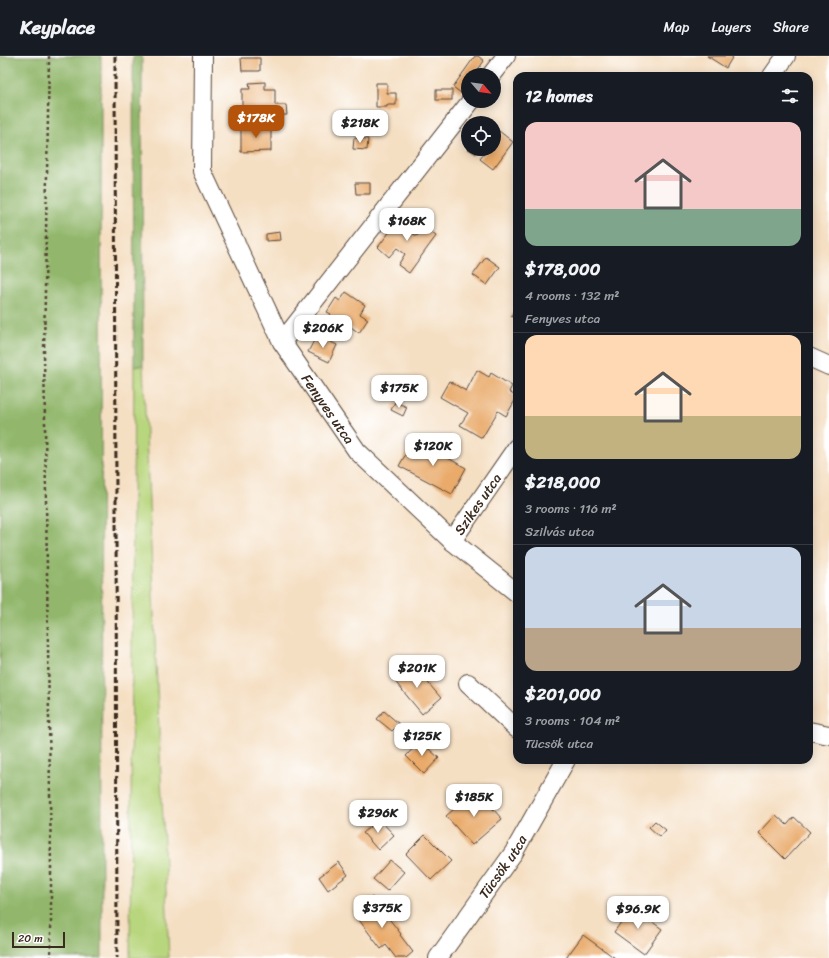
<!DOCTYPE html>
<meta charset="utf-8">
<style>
body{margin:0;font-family:Sriracha,sans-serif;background:#20242c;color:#f1f3f6;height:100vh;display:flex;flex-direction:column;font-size:15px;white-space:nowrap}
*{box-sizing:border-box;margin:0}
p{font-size:13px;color:#9ea1a6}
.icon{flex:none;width:22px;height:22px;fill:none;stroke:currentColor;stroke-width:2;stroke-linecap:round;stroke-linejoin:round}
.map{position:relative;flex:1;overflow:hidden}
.sheet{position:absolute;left:513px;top:16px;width:300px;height:692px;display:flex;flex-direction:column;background:#171b24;border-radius:12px;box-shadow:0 2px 10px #0003}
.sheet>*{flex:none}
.needle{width:26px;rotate:118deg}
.fabs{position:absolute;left:461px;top:12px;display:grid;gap:8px}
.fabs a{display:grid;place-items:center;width:40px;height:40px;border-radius:50%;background:#171b24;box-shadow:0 2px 10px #0003;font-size:20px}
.scale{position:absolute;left:12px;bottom:10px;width:53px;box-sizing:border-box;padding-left:4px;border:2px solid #3b2a1e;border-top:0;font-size:11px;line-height:14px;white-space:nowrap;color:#3b2a1e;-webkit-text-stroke:3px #fff;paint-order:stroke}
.price{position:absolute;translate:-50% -34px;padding:0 9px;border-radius:8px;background:#fff;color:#222;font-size:13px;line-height:26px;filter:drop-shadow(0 1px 2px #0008)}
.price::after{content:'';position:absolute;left:50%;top:24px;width:12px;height:9px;margin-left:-6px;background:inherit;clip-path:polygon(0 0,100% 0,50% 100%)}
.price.on{background:#b45309;color:#fff}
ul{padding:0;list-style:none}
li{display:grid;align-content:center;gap:8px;height:212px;padding:0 12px}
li+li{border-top:1px solid #363941}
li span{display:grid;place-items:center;height:124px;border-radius:12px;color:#555}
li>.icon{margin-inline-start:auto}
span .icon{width:72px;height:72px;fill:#fffc;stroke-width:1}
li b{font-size:17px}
h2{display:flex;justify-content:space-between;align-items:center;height:48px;padding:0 12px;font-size:17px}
header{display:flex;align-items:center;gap:24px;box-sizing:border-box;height:56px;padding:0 20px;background:#171b24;border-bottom:1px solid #363941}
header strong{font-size:19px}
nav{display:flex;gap:22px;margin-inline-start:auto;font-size:14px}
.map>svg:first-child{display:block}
</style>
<header>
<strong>Keyplace</strong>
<nav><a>Map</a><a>Layers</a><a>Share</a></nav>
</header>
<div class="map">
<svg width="829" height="902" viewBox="0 0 829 902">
<rect width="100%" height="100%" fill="#fff"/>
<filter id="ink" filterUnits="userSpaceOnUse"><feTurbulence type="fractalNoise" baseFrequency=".025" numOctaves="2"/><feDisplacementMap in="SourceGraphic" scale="8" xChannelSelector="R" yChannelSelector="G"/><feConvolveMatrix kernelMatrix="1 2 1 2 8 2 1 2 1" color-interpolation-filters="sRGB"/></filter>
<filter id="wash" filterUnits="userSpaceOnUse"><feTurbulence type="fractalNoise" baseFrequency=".012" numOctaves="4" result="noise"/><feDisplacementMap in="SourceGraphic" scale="16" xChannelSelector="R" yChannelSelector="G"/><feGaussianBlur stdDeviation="0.9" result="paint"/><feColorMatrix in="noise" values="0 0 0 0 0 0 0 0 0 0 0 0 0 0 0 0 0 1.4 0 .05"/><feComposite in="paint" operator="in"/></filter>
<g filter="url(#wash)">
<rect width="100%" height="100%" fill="#f5dfc3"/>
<polygon fill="#b8d67d" stroke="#7a804e" points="143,309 169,902 130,902 134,311"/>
<g fill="#92b76c" stroke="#667045">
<polygon points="0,0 101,0 102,902 0,902"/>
<polygon points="133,0 142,0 143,309 134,311"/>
</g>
<g id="blocks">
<g fill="#e9aa6b">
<polygon points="475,0 478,0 484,5 474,19 468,19 468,28 461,37 453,31"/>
<polygon points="707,0 733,0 726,12"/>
<polygon points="241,2 260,2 260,15 242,15"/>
<polygon points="265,26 265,33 275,33 275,49 286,49 287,59 242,60 242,33 250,33 249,27"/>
<polygon points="376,27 387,27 387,37 396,37 396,49 387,49 387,51 376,51"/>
<rect x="436" y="34" width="16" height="10"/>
<polygon points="481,62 489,67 477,67"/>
<polygon points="241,70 271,70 271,95 241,96"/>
<polygon points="494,71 513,86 493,113 480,103 488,93 494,93"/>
<polygon points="354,82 368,83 367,94 353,93"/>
<polygon points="468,93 480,93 476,98"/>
<polygon points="355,127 370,127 370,138 356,138"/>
<polygon points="405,156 417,166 409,175 417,180 424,171 436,180 409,217 398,209 405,198 397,192 389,201 378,191"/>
<polygon points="280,176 281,184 266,185 266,178"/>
<polygon points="486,201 500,211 487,229 473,219"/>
<polygon points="346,236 365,249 360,258 368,263 359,277 351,271 346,278 326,266 331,258 327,256 336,242 340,245"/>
<polygon points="517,250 517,263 511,260"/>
<polygon points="317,279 337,289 329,306 308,296"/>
<polygon points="477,314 489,321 491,317 512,330 509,336 517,341 506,360 498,355 482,382 460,369 468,357 440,341 449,325 466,335"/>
<polygon points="395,346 407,351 403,360 391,354"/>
<polygon points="426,384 437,390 435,395 466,412 452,438 399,410 407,396 412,398 419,386 423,389"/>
<polygon points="412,608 441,642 422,658 393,623"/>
<polygon points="384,655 399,668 392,675 377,663"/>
<polygon points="420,685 439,702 424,718 406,700"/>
<polygon points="476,734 502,763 472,789 446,760"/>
<polygon points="776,759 787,769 794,761 810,776 785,803 759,777"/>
<polygon points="379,763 394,779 378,794 363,777"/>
<polygon points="655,765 666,774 660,781 649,771"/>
<polygon points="425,779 451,805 431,824 406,798"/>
<polygon points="390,804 404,816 387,835 373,823"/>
<polygon points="339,806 348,819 328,834 319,821"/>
<polygon points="372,841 401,878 400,879 413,896 406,902 396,902 386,889 381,893 353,856"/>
<polygon points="632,851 662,873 644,898 614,876"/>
<polygon points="583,879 601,892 615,902 566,902"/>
</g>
</g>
</g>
<g filter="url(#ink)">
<use href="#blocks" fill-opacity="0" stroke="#574537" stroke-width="1"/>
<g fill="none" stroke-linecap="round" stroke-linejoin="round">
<g stroke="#574537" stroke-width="20">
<g id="minor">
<path id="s1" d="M203 0 202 115 282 286 357 395 452 485 517 537"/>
<polyline points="491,19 506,0"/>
<polyline points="772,20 786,0"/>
<polyline points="282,286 471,45"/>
<polyline points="809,301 829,310"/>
<path id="s2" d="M452 485 517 391"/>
<polyline points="468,627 517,673"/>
<polyline points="809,675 829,679"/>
<path id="s3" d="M438 902 514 796 566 704"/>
</g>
</g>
<polyline stroke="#574537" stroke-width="2.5" stroke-dasharray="3 3" stroke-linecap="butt" points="49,0 44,295 51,811 51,902"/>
<use href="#minor" stroke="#fff" stroke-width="18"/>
<polyline stroke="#3b2a1e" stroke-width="3" stroke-dasharray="6 3" stroke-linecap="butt" points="115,0 117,902"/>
</g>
</g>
<g text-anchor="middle" stroke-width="3" stroke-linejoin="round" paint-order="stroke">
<g font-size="14" fill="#3b2a1e" stroke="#fff">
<text dy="5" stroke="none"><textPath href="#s1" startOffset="385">Fenyves utca</textPath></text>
<text dy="5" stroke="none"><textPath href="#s2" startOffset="45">Szikes utca</textPath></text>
<text dy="5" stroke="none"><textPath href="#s3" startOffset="112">Tücsök utca</textPath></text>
</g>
</g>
</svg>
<div class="fabs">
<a><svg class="needle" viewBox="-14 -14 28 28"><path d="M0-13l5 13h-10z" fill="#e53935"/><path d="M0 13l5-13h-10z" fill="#9ea1a6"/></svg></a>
<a><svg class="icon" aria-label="locate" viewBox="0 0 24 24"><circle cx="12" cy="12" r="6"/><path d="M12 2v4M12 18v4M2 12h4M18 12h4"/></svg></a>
</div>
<div class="scale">20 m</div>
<b class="price on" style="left:256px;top:83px">$178K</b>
<b class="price" style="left:360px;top:88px">$218K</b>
<b class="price" style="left:407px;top:186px">$168K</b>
<b class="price" style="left:323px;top:293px">$206K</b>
<b class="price" style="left:399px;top:353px">$175K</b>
<b class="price" style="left:433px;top:411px">$120K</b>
<b class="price" style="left:417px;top:633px">$201K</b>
<b class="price" style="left:422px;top:701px">$125K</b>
<b class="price" style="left:474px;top:762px">$185K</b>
<b class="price" style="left:378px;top:778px">$296K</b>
<b class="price" style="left:382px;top:873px">$375K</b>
<b class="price" style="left:638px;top:874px">$96.9K</b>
<section class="sheet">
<h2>12 homes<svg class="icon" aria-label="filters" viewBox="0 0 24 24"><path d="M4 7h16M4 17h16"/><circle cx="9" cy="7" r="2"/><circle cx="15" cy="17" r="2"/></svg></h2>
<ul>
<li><span style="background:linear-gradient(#f6c9c9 70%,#7fa58c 0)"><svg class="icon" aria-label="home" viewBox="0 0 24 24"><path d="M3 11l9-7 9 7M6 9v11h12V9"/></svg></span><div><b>$178,000</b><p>4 rooms · 132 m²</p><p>Fenyves utca</p></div></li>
<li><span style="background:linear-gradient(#ffd9b3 65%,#c2b280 0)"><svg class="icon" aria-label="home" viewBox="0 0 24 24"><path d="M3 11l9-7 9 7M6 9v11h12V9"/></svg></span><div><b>$218,000</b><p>3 rooms · 116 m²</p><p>Szilvás utca</p></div></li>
<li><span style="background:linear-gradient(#c9d6e8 65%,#b9a48a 0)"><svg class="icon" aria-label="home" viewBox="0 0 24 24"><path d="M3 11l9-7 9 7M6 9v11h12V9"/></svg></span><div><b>$201,000</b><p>3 rooms · 104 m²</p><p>Tücsök utca</p></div></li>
</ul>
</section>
</div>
